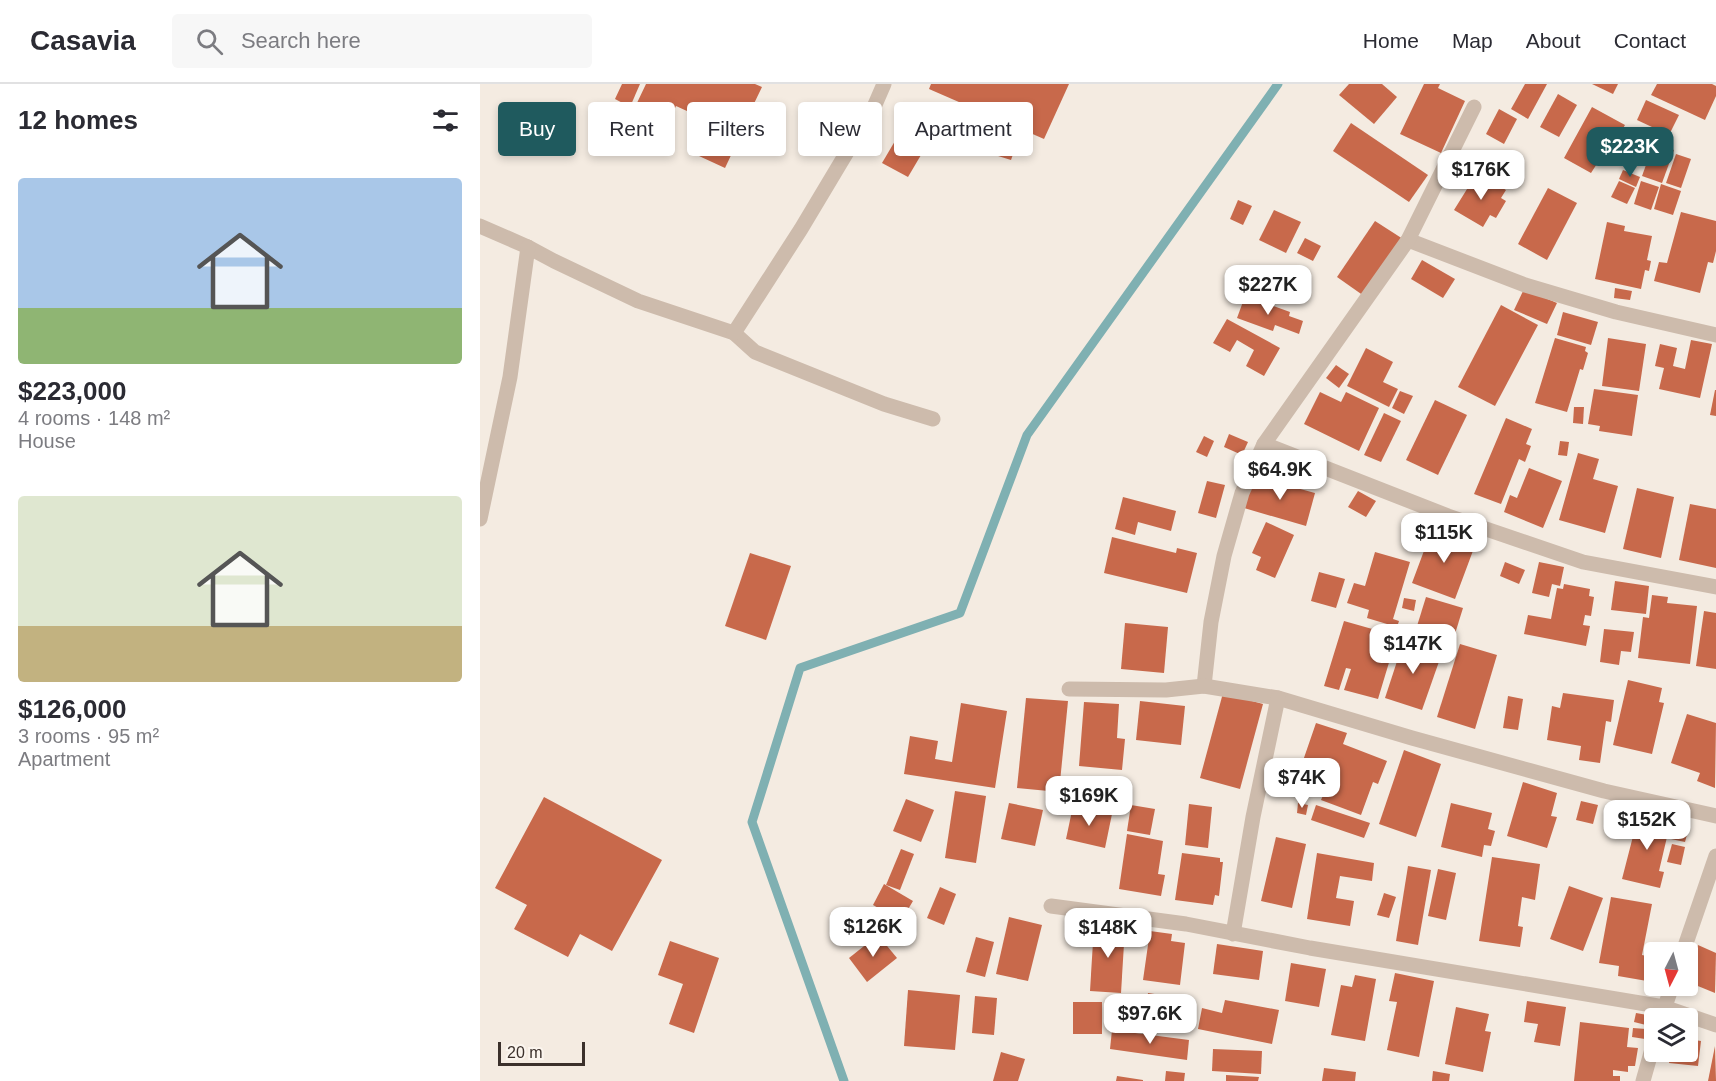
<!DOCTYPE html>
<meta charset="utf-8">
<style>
body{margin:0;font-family:Helvetica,sans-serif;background:#f7f7f7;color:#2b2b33;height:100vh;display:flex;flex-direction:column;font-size:22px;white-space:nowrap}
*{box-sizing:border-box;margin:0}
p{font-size:20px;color:#7c7c81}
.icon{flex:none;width:33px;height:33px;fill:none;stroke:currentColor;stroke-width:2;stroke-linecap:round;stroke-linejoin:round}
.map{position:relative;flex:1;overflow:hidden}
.side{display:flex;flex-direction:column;background:#fff;width:480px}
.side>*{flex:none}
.hud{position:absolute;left:18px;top:18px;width:570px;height:54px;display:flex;gap:12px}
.needle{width:39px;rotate:186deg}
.buttons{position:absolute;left:1164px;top:858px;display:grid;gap:12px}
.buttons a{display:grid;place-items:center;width:54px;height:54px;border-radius:6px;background:#fff;box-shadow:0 3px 9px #0003;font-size:30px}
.scale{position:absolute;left:18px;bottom:15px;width:87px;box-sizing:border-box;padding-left:6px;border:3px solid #3b302b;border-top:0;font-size:16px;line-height:21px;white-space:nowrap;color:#3b302b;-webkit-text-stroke:4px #fbf5ee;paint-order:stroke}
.price{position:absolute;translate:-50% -51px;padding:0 14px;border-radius:12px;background:#fff;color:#222;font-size:20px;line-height:39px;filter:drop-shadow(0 2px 3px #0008)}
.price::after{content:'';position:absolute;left:50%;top:36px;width:18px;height:14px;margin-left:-9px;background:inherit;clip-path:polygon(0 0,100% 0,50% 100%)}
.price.current{background:#1f5a5e;color:#fff}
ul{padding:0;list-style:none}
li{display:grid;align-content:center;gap:12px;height:318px;padding:0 18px}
li span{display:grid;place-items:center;height:186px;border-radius:6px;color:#555}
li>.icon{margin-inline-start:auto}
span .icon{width:108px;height:108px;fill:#fffc;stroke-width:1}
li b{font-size:26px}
h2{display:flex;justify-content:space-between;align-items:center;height:72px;padding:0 18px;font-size:26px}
.tag{padding:0 21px;border-radius:6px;background:#fff;box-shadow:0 3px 9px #0003;font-size:21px;line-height:54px}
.tag.current{background:#1f5a5e;color:#fff}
header{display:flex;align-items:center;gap:36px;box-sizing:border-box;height:84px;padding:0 30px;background:#fff;border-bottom:2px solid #e1e1e2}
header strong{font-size:28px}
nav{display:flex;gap:33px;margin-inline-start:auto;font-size:21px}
.search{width:420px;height:54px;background:#f7f7f7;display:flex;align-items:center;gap:15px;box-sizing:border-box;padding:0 21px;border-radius:6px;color:#7c7c81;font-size:22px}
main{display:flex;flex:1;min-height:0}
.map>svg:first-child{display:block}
</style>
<header>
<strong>Casavia</strong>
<div class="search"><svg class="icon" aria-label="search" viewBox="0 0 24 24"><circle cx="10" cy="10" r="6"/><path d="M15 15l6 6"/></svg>Search here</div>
<nav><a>Home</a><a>Map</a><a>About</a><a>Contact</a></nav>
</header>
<main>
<section class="side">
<h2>12 homes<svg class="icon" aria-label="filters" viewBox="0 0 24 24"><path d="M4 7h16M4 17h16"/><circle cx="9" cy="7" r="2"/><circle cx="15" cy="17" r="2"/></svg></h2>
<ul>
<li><span style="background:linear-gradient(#a9c7e8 70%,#8fb573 0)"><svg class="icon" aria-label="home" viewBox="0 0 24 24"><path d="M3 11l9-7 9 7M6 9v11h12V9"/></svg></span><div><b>$223,000</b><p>4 rooms · 148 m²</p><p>House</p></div></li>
<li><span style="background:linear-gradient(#dfe7d0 70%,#c2b280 0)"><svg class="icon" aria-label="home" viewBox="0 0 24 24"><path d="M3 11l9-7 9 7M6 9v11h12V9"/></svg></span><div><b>$126,000</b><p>3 rooms · 95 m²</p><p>Apartment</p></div></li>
</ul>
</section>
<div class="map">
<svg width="1236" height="997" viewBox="0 0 1236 997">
<rect width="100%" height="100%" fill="#f4ebe1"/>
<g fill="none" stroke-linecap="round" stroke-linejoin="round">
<polyline stroke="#7fb0b2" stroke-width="9" points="364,997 272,738 320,584 480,529 547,351 798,0"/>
</g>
<g fill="#c8694b">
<polygon points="142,0 160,0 150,23 135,15"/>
<polygon points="166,0 275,0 282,3 254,61 227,48 231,38 196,22 189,37 156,21"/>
<polygon points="451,0 589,0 564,55 449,5"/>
<polygon points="869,0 902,0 917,13 894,40 859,11"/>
<polygon points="944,0 960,0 958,4 985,17 961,69 920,50"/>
<polygon points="1045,0 1067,0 1048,35 1031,25"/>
<polygon points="1112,0 1138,0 1133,10"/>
<polygon points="1177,0 1232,0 1236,2 1236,12 1225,36 1171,11"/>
<polygon points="1078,10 1097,21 1079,53 1060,43"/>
<polygon points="1166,16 1199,31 1189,51 1157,36"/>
<polygon points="431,21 444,26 438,45 425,41"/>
<polygon points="1112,23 1145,41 1126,74 1122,72 1111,89 1084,74"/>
<polygon points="451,25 467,31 460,50 444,45"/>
<polygon points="1019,25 1037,35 1024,60 1006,50"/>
<polygon points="472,28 496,36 488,59 464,51"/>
<polygon points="497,38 540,51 531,76 489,63"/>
<polygon points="871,39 948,91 929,118 853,67"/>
<polygon points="1156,51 1173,57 1167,72 1151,65"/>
<polygon points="228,52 254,65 245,84 219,72"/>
<polygon points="415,57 441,71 428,93 402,79"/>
<polygon points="1174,59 1194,66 1182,99 1162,92"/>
<polygon points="1196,70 1211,75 1201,104 1186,99"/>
<polygon points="1143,86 1160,93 1156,103 1139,95"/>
<polygon points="997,89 1026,106 1021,114 1026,117 1016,134 1010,131 1003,143 974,126"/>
<polygon points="1139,97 1155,104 1147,120 1131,113"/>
<polygon points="1161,97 1179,103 1171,126 1154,120"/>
<polygon points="1181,100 1201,107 1193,131 1174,125"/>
<polygon points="1068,104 1097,119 1067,176 1038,160"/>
<polygon points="758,116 772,122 763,141 750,135"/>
<polygon points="794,126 821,138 806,169 779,156"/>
<polygon points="1201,128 1236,137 1236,167 1233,179 1228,178 1220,209 1174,197 1179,178 1187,179"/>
<polygon points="895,137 923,155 884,212 857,193"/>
<polygon points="1127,138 1145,142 1144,147 1172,152 1167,176 1171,177 1169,187 1165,186 1161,205 1115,195"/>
<polygon points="825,154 841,162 833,177 817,169"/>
<polygon points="942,176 975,195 963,214 931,195"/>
<polygon points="1135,204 1152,207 1150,216 1134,214"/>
<polygon points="1044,205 1077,219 1067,240 1034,226"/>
<polygon points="764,215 775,219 777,216 810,228 809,232 823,237 819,250 795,241 793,247 757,234"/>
<polygon points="1021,221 1058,241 1015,322 978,303"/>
<polygon points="1083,228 1118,238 1111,261 1077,251"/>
<polygon points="747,235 800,264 784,292 766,282 774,266 757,256 750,268 733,259"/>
<polygon points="1075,254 1106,263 1105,267 1108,269 1103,286 1100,285 1087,328 1055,319"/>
<polygon points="1128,254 1166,260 1159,307 1122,302"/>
<polygon points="1211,256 1232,260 1220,314 1179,305 1184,284 1175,282 1180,260 1197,264 1193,282 1205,285"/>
<polygon points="886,264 913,278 903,298 918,305 909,323 867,302"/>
<polygon points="856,281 869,290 859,304 846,294"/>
<polygon points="1114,305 1158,311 1152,352 1119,347 1120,342 1108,340"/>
<polygon points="1235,306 1236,306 1236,332 1230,331"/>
<polygon points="920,307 933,312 924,330 912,324"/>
<polygon points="840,308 861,318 866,308 899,324 879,367 824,340"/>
<polygon points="955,316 987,331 958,391 926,376"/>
<polygon points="1094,323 1104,323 1103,340 1093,339"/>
<polygon points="904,329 921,337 901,378 884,371"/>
<polygon points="1026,334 1052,345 1046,360 1051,362 1045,378 1039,375 1021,420 994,410"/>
<polygon points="749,350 768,358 762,371 744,363"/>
<polygon points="724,352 734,357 727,373 716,368"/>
<polygon points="1080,357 1089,358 1087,372 1078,371"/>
<polygon points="1098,369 1119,375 1113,395 1138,402 1125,449 1079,436"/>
<polygon points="1049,384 1082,397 1063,444 1024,428 1030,411 1037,414"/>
<polygon points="773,392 835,409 826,442 764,424"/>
<polygon points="727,397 745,401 736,434 718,429"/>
<polygon points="1157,404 1194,413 1181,474 1143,465"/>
<polygon points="878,407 896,417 886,433 868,423"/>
<polygon points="643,413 696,427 691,447 658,438 655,451 635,445"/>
<polygon points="1210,420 1236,425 1236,484 1199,476"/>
<polygon points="786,438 814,451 795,494 776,486 781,473 772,469"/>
<polygon points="961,444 985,453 982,460 994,464 975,515 932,499 951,448 959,451"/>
<polygon points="632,453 696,469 697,464 717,469 707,509 624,489"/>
<polygon points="895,468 930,478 913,535 919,537 917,543 887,534 889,526 867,519 874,499 885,502"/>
<polygon points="270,469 311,482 286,556 245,542"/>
<polygon points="1025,478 1045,486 1039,500 1020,492"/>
<polygon points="1059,478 1084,483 1080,502 1072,500 1069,513 1052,509"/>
<polygon points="839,488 865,495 856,524 831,517"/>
<polygon points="1135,497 1169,502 1166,530 1131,526"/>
<polygon points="1084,500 1110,505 1109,512 1114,513 1111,532 1105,531 1103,541 1110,542 1106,562 1044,550 1048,531 1071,535 1077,504 1083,505"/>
<polygon points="1172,511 1188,513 1187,519 1217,522 1210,580 1158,574 1163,533 1169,534"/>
<polygon points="946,513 983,524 974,553 937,542"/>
<polygon points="924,514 936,516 934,527 922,524"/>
<polygon points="1224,527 1236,529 1236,585 1216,582"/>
<polygon points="864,537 917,552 898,615 864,606 871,585 866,584 859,606 844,602"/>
<polygon points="645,539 688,543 684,589 641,585"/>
<polygon points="1124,545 1154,548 1151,568 1141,567 1139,581 1120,578"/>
<polygon points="924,556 962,569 942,626 905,614"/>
<polygon points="980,560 1017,571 995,645 957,633"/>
<polygon points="1148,596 1182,604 1179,618 1184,619 1172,670 1133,661"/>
<polygon points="743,609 783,620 760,705 720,694"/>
<polygon points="1083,609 1134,616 1131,638 1126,637 1120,679 1099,676 1101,662 1067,656 1072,622 1080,624"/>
<polygon points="1028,612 1043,615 1038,646 1023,644"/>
<polygon points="546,614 588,617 579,708 537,704"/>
<polygon points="660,617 705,622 701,661 656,656"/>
<polygon points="604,618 639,620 637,654 645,655 642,686 599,682"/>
<polygon points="481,619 527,627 515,704 424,690 430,652 458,657 455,675 472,678"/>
<polygon points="1207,630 1236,639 1235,704 1217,697 1220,689 1191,679"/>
<polygon points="836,639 867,649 863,660 907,677 898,700 893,698 881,731 841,716 845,707 816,697"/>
<polygon points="924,666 961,680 936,753 899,740"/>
<polygon points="1043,698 1077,709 1071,732 1077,733 1067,764 1027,752"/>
<polygon points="475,707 506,712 496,779 465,774"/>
<polygon points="64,713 182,776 132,867 100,850 88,873 34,845 47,821 15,804"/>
<polygon points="426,715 454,726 441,758 413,747"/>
<polygon points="1101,717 1118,721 1113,740 1096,736"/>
<polygon points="529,719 563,726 555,762 521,755"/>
<polygon points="818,719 828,721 826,731 817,729"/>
<polygon points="971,719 1012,729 1008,745 1015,747 1011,762 1004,761 1002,773 961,763"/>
<polygon points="709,720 732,723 728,764 705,761"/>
<polygon points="651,721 675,725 670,751 647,747"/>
<polygon points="836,721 890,739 884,754 831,736"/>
<polygon points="593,722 632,730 625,764 586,755"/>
<polygon points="1159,729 1191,736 1179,787 1184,788 1180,804 1142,795"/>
<polygon points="1194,740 1209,743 1205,758 1191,755"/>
<polygon points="647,750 683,757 678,790 685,791 681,812 639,805"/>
<polygon points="796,753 826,760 812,824 781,817"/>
<polygon points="1192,760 1205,763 1201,781 1187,778"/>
<polygon points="421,765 434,770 420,806 406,801"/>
<polygon points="702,769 740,774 740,778 743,778 739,812 735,811 733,821 695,816"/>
<polygon points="837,769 894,779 892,797 860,792 856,814 874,817 870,842 827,835"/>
<polygon points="1012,773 1060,780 1055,816 1042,813 1038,842 1043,843 1040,863 999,857"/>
<polygon points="928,782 951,786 938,861 916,857"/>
<polygon points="958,785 976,789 966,836 948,832"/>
<polygon points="404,800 433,817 421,837 393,821"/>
<polygon points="1089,802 1123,814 1103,867 1070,855"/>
<polygon points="460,803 476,810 464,841 447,834"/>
<polygon points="904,809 916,813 909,834 897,831"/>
<polygon points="1131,813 1172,820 1162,871 1171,873 1167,897 1138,892 1139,882 1119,879"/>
<polygon points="529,833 562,841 548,897 516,890"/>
<polygon points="614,841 645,843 641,909 610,907"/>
<polygon points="670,847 692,850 691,857 705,859 700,901 663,896"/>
<polygon points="398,851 417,874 387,898 369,874"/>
<polygon points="496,853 514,858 505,893 486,888"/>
<polygon points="190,857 239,874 214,949 189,940 203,900 178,891"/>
<polygon points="737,860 783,867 779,896 733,890"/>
<polygon points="1218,861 1236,869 1235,909 1208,898 1208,887"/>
<polygon points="811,879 846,885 839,923 805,917"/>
<polygon points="915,889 954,897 939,973 907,966 917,918 909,917"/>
<polygon points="875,891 896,895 885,957 851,951 861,901 872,903"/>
<polygon points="428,906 480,911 475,966 424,962"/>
<polygon points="668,909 707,915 702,947 664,941"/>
<polygon points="495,912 517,914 514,951 492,949"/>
<polygon points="745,916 799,926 792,960 718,945 722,924 742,929"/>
<polygon points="1047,917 1086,923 1080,962 1054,958 1058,940 1044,938"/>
<rect x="593" y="918" width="29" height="32"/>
<polygon points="976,923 1009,930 1005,947 1011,948 1003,988 965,980"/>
<polygon points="1156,929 1173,932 1170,942 1154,938"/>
<polygon points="1100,938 1149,944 1147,963 1158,964 1155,982 1148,982 1148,988 1133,986 1133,992 1140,992 1140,997 1094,997"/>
<polygon points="1153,944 1166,945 1165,955 1152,953"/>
<polygon points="632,946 709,956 707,976 630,965"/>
<polygon points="1208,955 1221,957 1218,982 1189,979 1191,968 1208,968"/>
<polygon points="1235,962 1236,997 1228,997"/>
<polygon points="733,965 782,967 781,990 732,987"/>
<polygon points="521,968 545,975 538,997 513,997"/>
<polygon points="844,984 876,988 875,997 842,997"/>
<polygon points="686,987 705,989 704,997 685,997"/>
<polygon points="953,987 970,990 969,997 952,997"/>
<polygon points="746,991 779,993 778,997 746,997"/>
<polygon points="637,992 663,996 663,997 636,997"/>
</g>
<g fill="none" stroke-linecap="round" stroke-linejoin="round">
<g stroke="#cdbbac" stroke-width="15">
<polyline points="0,142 48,163 74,177 158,217 254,249 275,268 404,320 453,335"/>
<polyline points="928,156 1045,201 1136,228 1236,251"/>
<polyline points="254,249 321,145 394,23 404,0"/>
<polyline points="784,360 968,432 1103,478 1236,503"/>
<polyline points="0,435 30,293 48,163"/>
<polyline points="724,602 731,538 744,472 762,409 784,360 928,156 994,23"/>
<polyline points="589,605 686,606 724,602 798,614 932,654 1124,707 1236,732"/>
<polyline points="571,822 706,840 830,864 1184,923 1236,941"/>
<polyline points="753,850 773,733 798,614"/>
<polyline points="1203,868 1236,772"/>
<polyline points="1181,934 1192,902"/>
<polyline points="1163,997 1174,958"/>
</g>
</g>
</svg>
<div class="buttons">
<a><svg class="needle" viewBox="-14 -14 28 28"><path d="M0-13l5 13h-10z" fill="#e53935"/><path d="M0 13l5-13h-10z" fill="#7c7c81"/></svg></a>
<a><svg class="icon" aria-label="layers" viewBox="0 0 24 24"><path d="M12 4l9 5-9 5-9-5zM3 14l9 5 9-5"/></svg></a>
</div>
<div class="scale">20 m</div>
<b class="price current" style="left:1150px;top:94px">$223K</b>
<b class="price" style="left:1001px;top:117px">$176K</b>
<b class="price" style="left:788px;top:232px">$227K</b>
<b class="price" style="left:800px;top:417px">$64.9K</b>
<b class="price" style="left:964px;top:480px">$115K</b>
<b class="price" style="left:933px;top:591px">$147K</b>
<b class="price" style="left:822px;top:725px">$74K</b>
<b class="price" style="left:609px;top:743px">$169K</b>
<b class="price" style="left:1167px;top:767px">$152K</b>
<b class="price" style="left:393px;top:874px">$126K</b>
<b class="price" style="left:628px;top:875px">$148K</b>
<b class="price" style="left:670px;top:961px">$97.6K</b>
<div class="hud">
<a class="tag current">Buy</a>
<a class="tag">Rent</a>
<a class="tag">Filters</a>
<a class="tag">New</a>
<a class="tag">Apartment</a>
</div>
</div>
</main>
